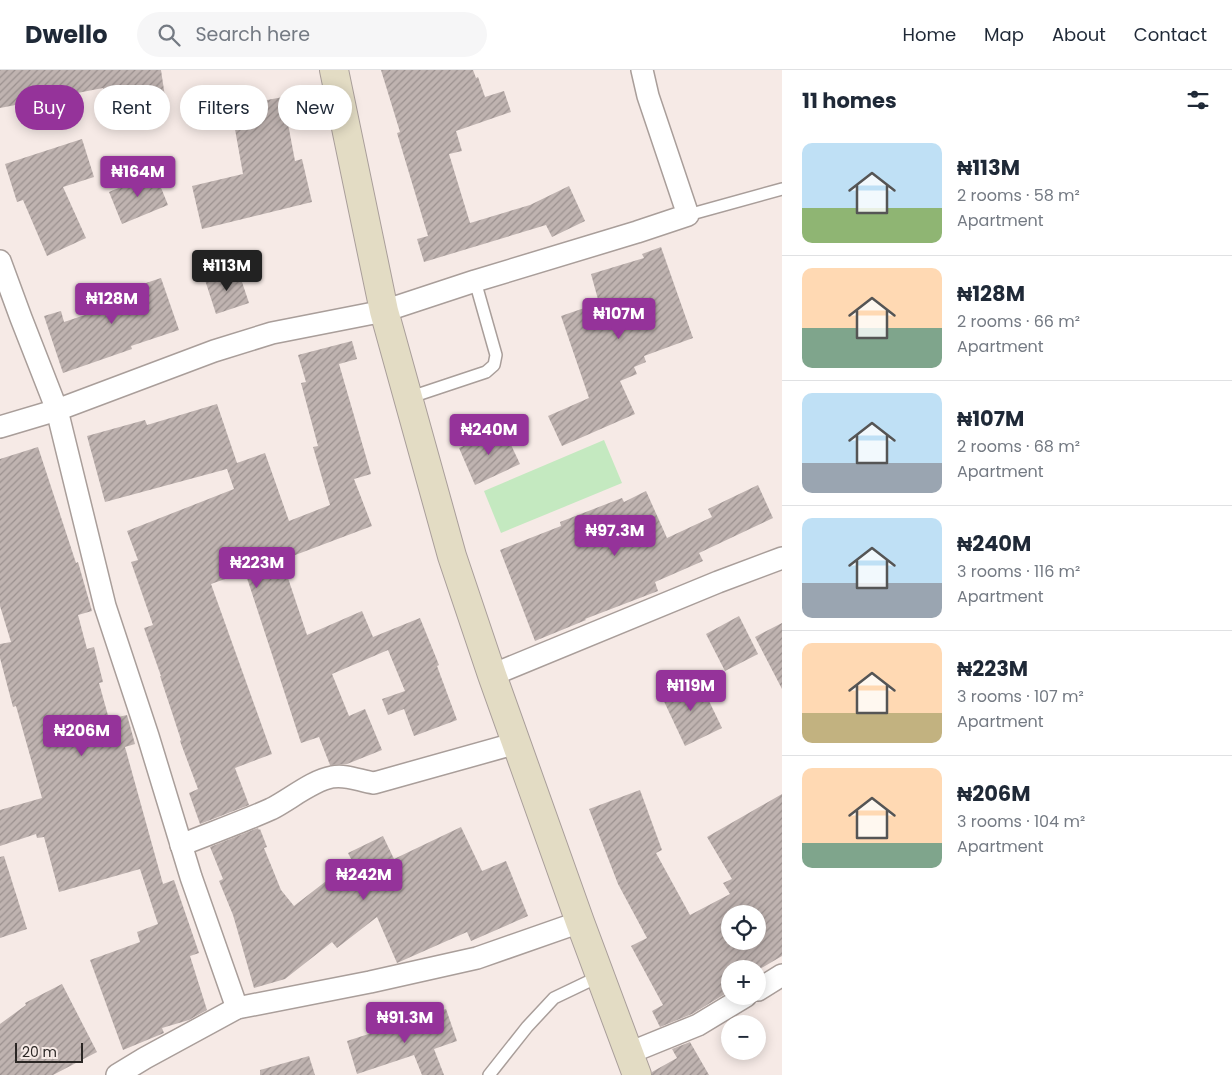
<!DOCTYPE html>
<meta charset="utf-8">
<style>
body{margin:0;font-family:Poppins,sans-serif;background:#f6f6f7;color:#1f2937;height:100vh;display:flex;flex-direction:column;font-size:19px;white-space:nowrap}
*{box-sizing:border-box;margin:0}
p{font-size:16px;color:#747a83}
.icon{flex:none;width:28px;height:28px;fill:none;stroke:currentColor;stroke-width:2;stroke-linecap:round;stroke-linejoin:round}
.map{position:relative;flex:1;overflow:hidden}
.details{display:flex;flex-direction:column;background:#fff;width:450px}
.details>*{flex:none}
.banner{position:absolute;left:15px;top:15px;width:475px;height:45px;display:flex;gap:10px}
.controls{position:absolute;left:721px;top:835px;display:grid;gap:10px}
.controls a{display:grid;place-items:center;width:45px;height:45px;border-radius:50%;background:#fff;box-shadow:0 2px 12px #0003;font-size:25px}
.scale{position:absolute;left:15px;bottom:12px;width:68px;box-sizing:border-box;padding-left:5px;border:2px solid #2a2624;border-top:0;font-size:14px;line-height:18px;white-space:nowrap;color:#2a2624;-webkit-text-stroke:4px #f6eae6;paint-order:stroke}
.price{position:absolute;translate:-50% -42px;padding:0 11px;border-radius:5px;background:#95339a;color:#fff;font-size:16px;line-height:32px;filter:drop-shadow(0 1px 2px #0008)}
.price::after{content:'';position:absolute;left:50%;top:30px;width:15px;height:11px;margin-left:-8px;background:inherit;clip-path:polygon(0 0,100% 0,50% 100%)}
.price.on{background:#222;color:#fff}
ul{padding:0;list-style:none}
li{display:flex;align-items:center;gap:15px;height:125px;padding:0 20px}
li+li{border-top:1px solid #e0e1e3}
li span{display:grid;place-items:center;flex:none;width:140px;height:100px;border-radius:10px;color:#555}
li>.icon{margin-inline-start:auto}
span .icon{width:60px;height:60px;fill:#fffc;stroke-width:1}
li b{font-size:21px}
h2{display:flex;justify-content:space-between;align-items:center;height:60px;padding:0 20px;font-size:21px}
.chip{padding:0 18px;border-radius:22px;background:#fff;box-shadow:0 2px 12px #0003;font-size:18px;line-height:45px}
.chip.on{background:#95339a;color:#fff}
header{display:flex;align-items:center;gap:30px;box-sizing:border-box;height:70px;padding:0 25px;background:#fff;border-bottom:1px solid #e0e1e3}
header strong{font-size:24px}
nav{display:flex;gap:28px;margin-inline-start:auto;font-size:18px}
.search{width:350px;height:45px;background:#f6f6f7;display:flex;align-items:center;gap:12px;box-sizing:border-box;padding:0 18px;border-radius:28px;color:#747a83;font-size:19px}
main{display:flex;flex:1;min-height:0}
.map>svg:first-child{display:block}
</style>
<header>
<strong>Dwello</strong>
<div class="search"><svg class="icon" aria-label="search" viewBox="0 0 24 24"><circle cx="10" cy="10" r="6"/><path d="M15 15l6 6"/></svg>Search here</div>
<nav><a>Home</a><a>Map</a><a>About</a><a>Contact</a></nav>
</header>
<main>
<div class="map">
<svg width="782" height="1005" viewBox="0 0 782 1005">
<defs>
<pattern id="building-hatch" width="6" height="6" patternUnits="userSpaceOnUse" patternTransform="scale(1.25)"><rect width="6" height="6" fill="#bfb3b0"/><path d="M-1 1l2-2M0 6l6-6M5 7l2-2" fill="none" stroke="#9b918f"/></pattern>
</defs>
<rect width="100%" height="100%" fill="#f6eae6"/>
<polygon fill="#c4e9c0" points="604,370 622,413 501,463 484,421"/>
<g fill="url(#building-hatch)" fill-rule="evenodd">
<polygon points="0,0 161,0 168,47 110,57 103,18 0,38"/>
<polygon points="381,0 473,0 476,8 478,7 485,27 504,21 511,42 456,61 462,81 449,84 470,153 530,135 569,116 585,151 552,167 546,155 424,192 417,169 428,166 397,63 400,62"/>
<polygon points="283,27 295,91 302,89 312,132 202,159 192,116 243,104 231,37"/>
<polygon points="82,69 94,107 63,117 86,168 47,186 23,130 17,132 5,94"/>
<polygon points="155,103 168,135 122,154 109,122"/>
<polygon points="661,177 693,268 644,286 646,292 634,297 637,304 620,311 635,344 562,376 548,346 589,328 561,246 599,233 591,204 644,188 642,184"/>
<polygon points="238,200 249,233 216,244 205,210"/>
<polygon points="161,208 179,260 131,276 132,279 63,303 44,246 61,241 64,252 97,241 92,226 112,220 113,224"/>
<polygon points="352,271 357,289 339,294 371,404 354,409 372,456 282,490 307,565 362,541 373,567 420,548 439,595 437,596 457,650 414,666 404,639 388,645 382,629 405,621 388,580 332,604 349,646 365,639 382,680 347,694 330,695 319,667 301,673 245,502 211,514 272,684 235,698 249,735 200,754 189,723 198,719 180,671 181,670 160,606 161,606 144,558 153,555 131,492 138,490 127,461 234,419 227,399 105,432 87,366 145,350 147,355 217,334 237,393 265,383 289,451 330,435 313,377 318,376 301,313 306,312 298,285"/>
<polygon points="503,358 520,394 475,415 459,378"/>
<polygon points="38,377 76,493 78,492 92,541 78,545 87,579 94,577 103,612 99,613 109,649 127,645 135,674 125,677 163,814 174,810 199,883 190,886 207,940 189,950 162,958 164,963 123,980 90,890 140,872 137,862 158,854 140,799 59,822 44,767 37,768 36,764 0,776 0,740 42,728 16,636 13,637 0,588 0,574 11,572 0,536 0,389"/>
<polygon points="758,415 773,448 699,483 703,491 655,512 658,521 585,549 586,550 535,571 500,480 561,456 560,452 622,428 624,432 646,421 667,468 712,447 708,439"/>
<polygon points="739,546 758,584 725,601 706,564"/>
<polygon points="782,553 782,619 755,567"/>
<polygon points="698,608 722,658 685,676 661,625"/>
<path d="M640 720 662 780 656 783 690 845 730 824 723 813 732 809 707 767 782 724V886L758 900 760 904 758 906V899H730V921L692 944 660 957 652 941 663 935 631 876 647 868 618 814 589 739ZM730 844H758V871H730Z"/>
<polygon points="461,757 482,801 506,791 528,846 471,871 467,862 397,893 377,847 337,878 332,872 285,909 254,918 233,845 219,811 223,809 210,777 258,758 259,760 260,759 267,777 264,778 281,820 294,836 352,791 348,783 383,766 394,789"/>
<polygon points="4,786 27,859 0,868 0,787"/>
<polygon points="62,914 97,982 53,1005 0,1005 0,954 26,935 25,933"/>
<polygon points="446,939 457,971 434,979 444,1005 422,1005 414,985 357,1004 347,971"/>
<polygon points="690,972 709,1005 652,1005 652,1002 677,988 672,979"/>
<polygon points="309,986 315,1005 260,1005 260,1000"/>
</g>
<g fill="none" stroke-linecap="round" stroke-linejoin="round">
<g stroke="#a99e9a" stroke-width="14">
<g id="lane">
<polyline points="688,145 782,119"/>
<polyline points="408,328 486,302 494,295 496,285 475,211"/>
<polyline points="489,1005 527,957 554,928 600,906"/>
</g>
</g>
<g stroke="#a99e9a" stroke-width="24">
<g id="street">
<polyline points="0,191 21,248 57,340 105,536 148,666 191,807 237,938"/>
<polyline points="0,357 57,340 214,281 272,263 384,241 475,211 637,162 688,145 648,26 642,0"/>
<polyline points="492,605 718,512 782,488"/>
<path d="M181 775C211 763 242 752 271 739 289 730 313 710 332 707 346 704 360 711 374 713L517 673"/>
<polyline points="758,920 782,905"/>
<polyline points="629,983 698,955 746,926"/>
<polyline points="117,1005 145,988 237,938 370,912 477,888 580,852"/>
</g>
</g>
<g stroke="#a99e9a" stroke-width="30">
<polyline id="secondary" points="334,0 384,241 452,486 492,605 580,852 637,1005"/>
</g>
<use href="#lane" stroke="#fff" stroke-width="11"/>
<use href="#street" stroke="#fff" stroke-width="21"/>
<use href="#secondary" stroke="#e3dcc4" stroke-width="28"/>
</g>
</svg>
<div class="controls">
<a><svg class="icon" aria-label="locate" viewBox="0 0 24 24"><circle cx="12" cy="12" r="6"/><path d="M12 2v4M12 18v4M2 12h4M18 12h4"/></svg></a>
<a>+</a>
<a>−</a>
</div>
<div class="scale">20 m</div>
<b class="price" style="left:138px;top:128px">₦164M</b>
<b class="price on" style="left:227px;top:222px">₦113M</b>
<b class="price" style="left:112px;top:255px">₦128M</b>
<b class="price" style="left:619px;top:270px">₦107M</b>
<b class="price" style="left:489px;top:386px">₦240M</b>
<b class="price" style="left:615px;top:487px">₦97.3M</b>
<b class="price" style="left:257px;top:519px">₦223M</b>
<b class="price" style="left:691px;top:642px">₦119M</b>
<b class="price" style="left:82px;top:687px">₦206M</b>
<b class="price" style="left:364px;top:831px">₦242M</b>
<b class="price" style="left:405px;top:974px">₦91.3M</b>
<div class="banner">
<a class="chip on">Buy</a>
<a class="chip">Rent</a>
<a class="chip">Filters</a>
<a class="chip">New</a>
</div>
</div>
<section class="details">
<h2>11 homes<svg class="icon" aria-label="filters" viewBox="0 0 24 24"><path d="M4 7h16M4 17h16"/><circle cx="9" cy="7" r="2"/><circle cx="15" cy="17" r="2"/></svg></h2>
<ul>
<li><span style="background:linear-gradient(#bfe0f5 65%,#8fb573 0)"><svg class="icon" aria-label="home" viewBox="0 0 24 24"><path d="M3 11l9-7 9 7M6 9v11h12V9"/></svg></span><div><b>₦113M</b><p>2 rooms · 58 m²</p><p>Apartment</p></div></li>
<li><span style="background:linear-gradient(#ffd9b3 60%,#7fa58c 0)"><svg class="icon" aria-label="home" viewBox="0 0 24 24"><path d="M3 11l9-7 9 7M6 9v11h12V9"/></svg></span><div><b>₦128M</b><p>2 rooms · 66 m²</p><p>Apartment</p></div></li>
<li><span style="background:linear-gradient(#bfe0f5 70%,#9aa5b1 0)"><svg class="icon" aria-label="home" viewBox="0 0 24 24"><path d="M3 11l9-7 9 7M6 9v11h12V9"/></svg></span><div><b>₦107M</b><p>2 rooms · 68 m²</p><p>Apartment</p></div></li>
<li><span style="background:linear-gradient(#bfe0f5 65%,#9aa5b1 0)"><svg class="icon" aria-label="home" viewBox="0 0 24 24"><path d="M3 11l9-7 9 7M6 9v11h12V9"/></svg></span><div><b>₦240M</b><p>3 rooms · 116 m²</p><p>Apartment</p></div></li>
<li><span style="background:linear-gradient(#ffd9b3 70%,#c2b280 0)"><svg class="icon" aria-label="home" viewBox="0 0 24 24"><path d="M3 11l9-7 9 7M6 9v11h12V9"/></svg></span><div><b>₦223M</b><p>3 rooms · 107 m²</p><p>Apartment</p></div></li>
<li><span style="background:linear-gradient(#ffd9b3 75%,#7fa58c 0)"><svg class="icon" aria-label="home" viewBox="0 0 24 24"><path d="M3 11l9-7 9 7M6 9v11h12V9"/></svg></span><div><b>₦206M</b><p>3 rooms · 104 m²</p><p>Apartment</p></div></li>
</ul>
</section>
</main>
